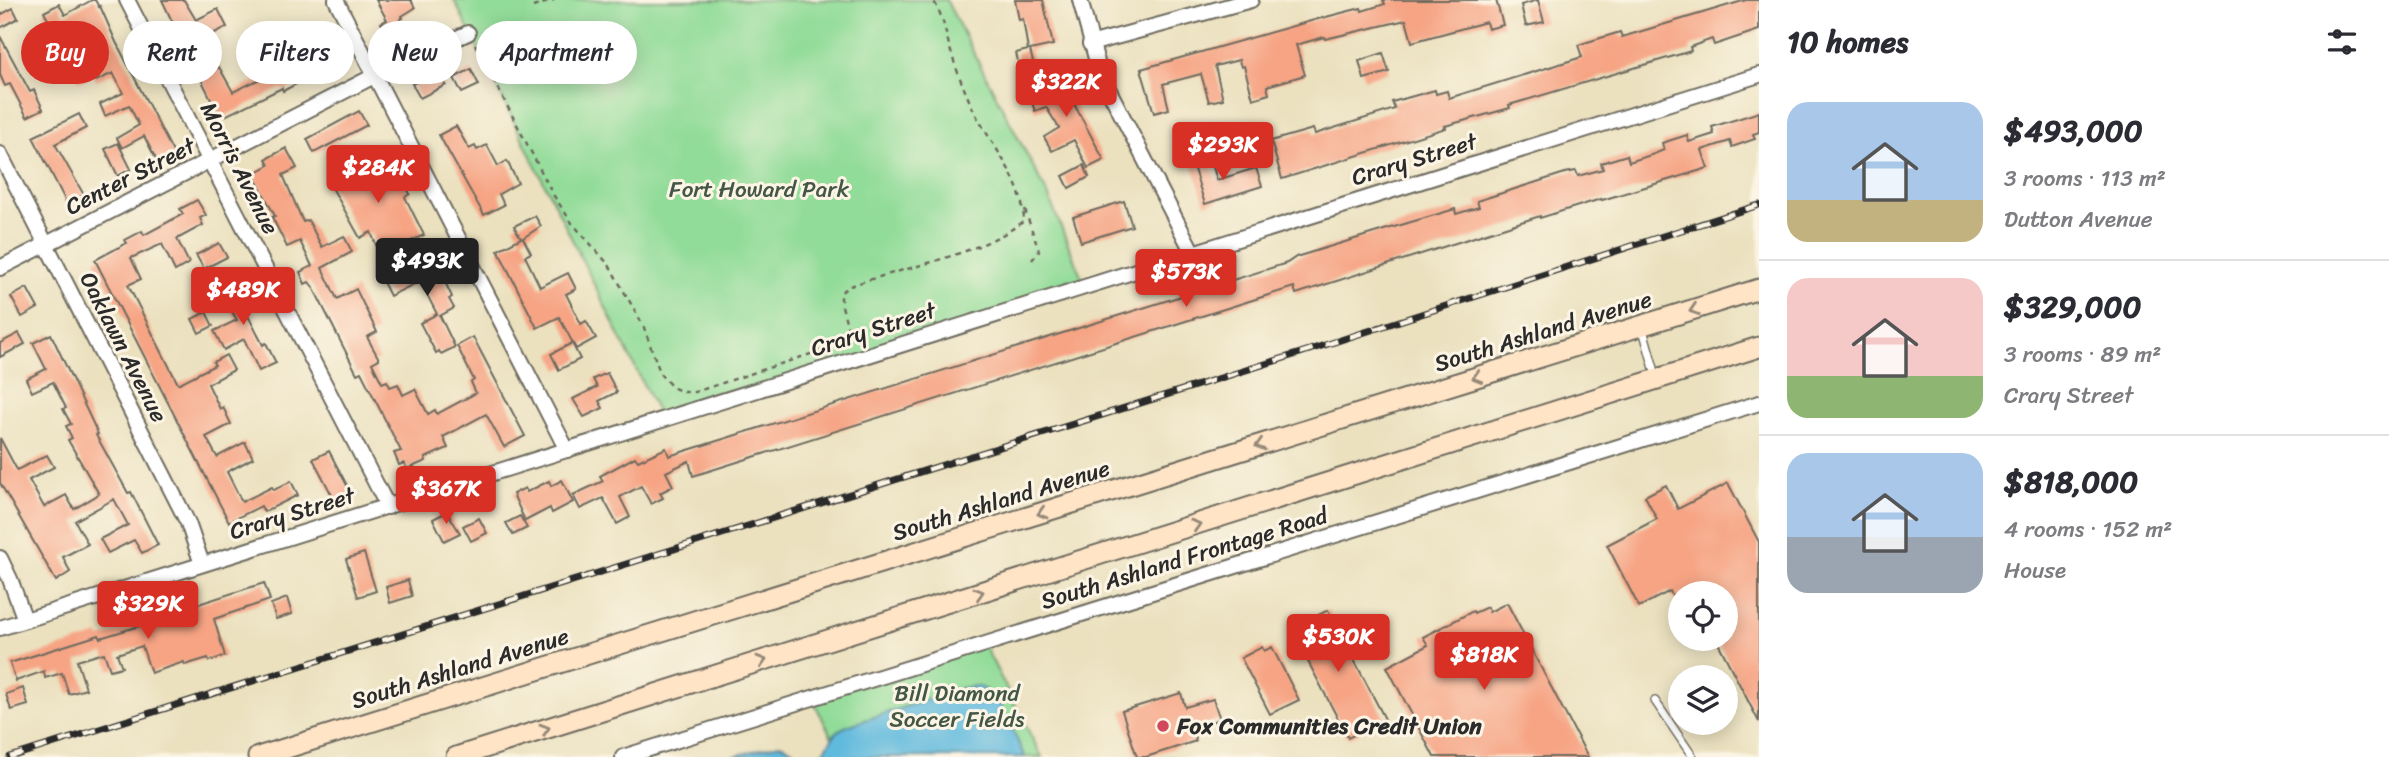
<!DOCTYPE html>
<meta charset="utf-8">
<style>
body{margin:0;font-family:Sriracha,sans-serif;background:#f7f7f7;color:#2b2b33;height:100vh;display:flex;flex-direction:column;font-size:26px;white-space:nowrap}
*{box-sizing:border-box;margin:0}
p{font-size:23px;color:#7c7c81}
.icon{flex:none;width:38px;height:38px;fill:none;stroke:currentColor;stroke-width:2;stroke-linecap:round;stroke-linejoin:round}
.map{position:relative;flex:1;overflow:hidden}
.side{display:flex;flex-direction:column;background:#fff;width:630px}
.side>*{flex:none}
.hud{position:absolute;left:21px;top:21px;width:665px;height:63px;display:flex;gap:14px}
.buttons{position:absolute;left:1668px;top:581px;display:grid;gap:14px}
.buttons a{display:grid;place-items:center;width:70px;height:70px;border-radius:50%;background:#fff;box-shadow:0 4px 18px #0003;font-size:35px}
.price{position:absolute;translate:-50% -60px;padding:0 16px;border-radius:7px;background:#d93025;color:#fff;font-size:23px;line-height:46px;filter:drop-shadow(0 2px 4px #0008)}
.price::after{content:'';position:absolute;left:50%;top:42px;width:21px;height:16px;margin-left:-10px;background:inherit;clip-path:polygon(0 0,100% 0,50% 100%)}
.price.current{background:#222;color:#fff}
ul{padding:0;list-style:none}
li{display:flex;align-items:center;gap:21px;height:175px;padding:0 28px}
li+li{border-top:2px solid #e1e1e2}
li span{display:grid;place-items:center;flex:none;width:196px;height:140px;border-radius:21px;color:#555}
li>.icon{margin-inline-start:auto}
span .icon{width:84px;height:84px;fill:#fffc;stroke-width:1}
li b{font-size:30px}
h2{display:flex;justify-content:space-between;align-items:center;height:84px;padding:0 28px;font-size:30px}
.tag{padding:0 24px;border-radius:32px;background:#fff;box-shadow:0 4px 18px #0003;font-size:24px;line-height:63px}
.tag.current{background:#d93025;color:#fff}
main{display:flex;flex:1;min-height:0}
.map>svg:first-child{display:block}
</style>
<main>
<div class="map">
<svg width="1759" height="757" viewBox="0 0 1759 757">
<rect width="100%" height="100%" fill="#fcf5e5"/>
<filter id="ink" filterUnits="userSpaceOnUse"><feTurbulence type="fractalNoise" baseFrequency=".0143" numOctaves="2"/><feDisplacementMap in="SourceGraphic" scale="14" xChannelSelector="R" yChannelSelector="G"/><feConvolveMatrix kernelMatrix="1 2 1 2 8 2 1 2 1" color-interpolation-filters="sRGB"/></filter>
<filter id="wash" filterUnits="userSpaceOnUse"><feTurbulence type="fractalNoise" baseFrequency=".00686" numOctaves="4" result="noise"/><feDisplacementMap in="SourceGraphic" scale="28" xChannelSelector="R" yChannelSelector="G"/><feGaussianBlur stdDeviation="1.57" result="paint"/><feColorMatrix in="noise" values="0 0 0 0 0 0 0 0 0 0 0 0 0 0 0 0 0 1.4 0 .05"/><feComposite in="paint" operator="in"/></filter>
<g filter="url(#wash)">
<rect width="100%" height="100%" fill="#ebe1bf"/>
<g fill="#91dc98" stroke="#5e8462" stroke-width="2">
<polygon points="454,0 946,0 1048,195 1086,288 661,420"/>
<polygon points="984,645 1042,757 842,757 812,698"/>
</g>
<g fill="#60bade" stroke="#467284" stroke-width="2">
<path d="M977 686C1003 694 1013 734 1025 757H820L837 731 847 726 962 688Z"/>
<polygon points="779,744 784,745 803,757 731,757"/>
</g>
<g id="blocks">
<g fill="#f6a484">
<polygon points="92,0 95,0 99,7 100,6 116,42 174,154 158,163 144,136 122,148 117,138 139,125 129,105 105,116 100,104 123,93 113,73 96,81 93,75 79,82 67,58 60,61 53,47 60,43 44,12 59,4 65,15"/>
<polygon points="162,0 184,0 196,20 218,9 227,27 202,39 216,69 219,67 233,92 264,77 265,79 329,46 338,62 283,91 282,88 223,117 219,110 217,111 191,59 197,56 186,33 179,36"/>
<polygon points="376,0 411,0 415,8 402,16 403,18 400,19 408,33 394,40 390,32 387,34 381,23 387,20"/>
<polygon points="1015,0 1043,0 1053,45 1030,50 1034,66 1020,70 1016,53 1028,50 1023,19 1019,20"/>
<polygon points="1383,0 1496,0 1503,25 1488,29 1486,22 1412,42 1406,20 1325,39 1324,37 1296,45 1305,75 1267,86 1269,94 1253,99 1244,66 1241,67 1239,60 1215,66 1223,99 1209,102 1201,74 1163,84 1169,109 1154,113 1141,69 1318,19 1361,8 1362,11 1385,4"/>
<polygon points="1538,0 1544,22 1526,26 1521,5"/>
<polygon points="1746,0 1759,0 1759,30 1714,45 1712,39 1690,47 1691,51 1509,105 1510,108 1445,126 1446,128 1282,179 1271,141 1313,129 1315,134 1395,109 1392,102 1435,90 1436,94 1447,91 1449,98 1582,57 1578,45 1620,32 1622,37"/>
<polygon points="13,8 18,18 0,28 0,15"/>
<polygon points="0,36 30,92 34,90 43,109 27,117 10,84 5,86 0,75"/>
<polygon points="1383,53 1389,72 1364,79 1359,61"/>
<polygon points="1059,65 1067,86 1065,87 1104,160 1088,168 1074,140 1052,151 1044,137 1059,128 1046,107 1035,111 1031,100 1051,93 1043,71"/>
<polygon points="471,69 479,85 462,93 454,78"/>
<polygon points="438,70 446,85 420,98 412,84"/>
<polygon points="359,111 367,125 314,153 307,139"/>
<polygon points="1759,112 1759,132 1753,134 1755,139 1732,147 1730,141 1702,150 1708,168 1602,200 1601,199 1540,218 1540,216 1296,294 1294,287 693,476 689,461 666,472 673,486 660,493 663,498 651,504 641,486 620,497 630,517 617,524 603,498 580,509 573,495 603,481 600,476 635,457 638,461 666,448 669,456 1287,263 1296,257 1384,230 1455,209 1456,214 1479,207 1477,201 1565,173 1576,171 1578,176 1603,169 1601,163 1627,155 1629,162 1654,154 1664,150 1662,143 1687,135 1689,142 1714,134 1712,127"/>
<polygon points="79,114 86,128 55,144 84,195 67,204 33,137"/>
<polygon points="456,126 469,149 475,146 477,150 487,145 498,166 507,161 518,183 499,194 504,205 484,215 439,135"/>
<polygon points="118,143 131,169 118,176 105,149"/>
<polygon points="286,148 297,168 283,175 303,222 308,220 322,247 344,236 352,252 322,268 337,299 356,289 377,332 367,337 379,359 372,363 382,383 387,381 390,387 398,384 403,395 415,389 428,414 435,410 437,414 476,393 471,382 474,380 457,346 473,337 525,436 504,447 486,414 443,437 448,448 425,458 426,461 407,469 404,463 399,465 394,453 401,451 361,372 357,374 313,287 309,282 305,284 300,272 312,266 300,241 287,247 272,217 275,216 253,174 269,165 266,159"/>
<polygon points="382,153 399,186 404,183 410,194 405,197 424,235 380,256 371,232 360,238 330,184 357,170 355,167"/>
<polygon points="1210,157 1217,180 1256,168 1262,186 1205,204 1192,163"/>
<polygon points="1084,165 1089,177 1069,188 1063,176"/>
<polygon points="197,200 206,215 200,218 203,225 177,239 189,263 175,271 162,244 131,258 141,279 128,285 178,384 215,365 213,362 226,355 234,370 208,384 220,409 223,407 231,424 206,437 217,457 245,442 253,458 227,472 242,502 272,487 274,490 291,481 298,495 264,512 261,506 229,522 95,260 127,243 125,240 142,231 144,235 183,214 180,209"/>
<polygon points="1124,201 1132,226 1081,242 1073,217"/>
<polygon points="535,216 541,226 523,238 531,253 525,256 540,287 568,273 576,289 566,294 581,324 586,321 596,338 576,349 559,317 537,328 498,250 521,238 514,226"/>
<polygon points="219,243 227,257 204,269 196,255"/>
<polygon points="432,254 452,297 449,299 454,308 440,316 455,347 441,354 439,351 436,353 420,323 437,314 420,281 390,296 382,280"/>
<polygon points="240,280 251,299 242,304 263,345 266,343 276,363 259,371 244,339 224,350 214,331 237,320 220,291"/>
<polygon points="27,288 38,308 22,317 11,297"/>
<polygon points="206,312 213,326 199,333 192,319"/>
<polygon points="19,333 25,344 0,357 0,343"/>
<polygon points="51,334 98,434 96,435 128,493 131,492 158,545 142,553 134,540 108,553 100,539 128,525 114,499 75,521 88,544 63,557 70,572 56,581 0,483 0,438 17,470 47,455 54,467 29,480 44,507 66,495 74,509 99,494 68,440 72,438 66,426 71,424 63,409 66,408 53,382 32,392 26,379 46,369 33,343"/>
<polygon points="572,343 580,359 559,370 551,354"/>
<polygon points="607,373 617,392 599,401 603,408 584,417 573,399 597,387 593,379"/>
<polygon points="329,451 352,495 336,503 313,459"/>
<polygon points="562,480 573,502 552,513 550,508 525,521 513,494 525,488 527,492 549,481 551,486"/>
<polygon points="1728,483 1759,542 1759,722 1716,639 1726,639 1726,593 1680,593 1680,612 1670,591 1639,607 1607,545 1657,519 1645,496 1666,485 1678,509"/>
<polygon points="447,512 460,533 444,541 433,519"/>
<polygon points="520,516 527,528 513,535 506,523"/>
<polygon points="479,518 487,533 471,541 463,526"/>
<polygon points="364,553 376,591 358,597 346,559"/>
<polygon points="408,580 412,596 390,603 386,587"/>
<polygon points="264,583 270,600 214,619 225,656 209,661 208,658 185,665 184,662 151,673 142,646 117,654 122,667 110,670 104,653 77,661 86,689 69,694 62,673 45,678 44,671 16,681 10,663 99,635 100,638 156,621 155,618"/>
<polygon points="287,598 292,614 276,619 271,604"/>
<polygon points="1507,603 1588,757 1434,757 1387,667 1428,645 1423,637 1473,611 1474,613 1487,607 1489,612"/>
<polygon points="1328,610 1385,719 1348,738 1291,629"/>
<polygon points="1262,647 1264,651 1272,647 1299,700 1270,714 1241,658"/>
<polygon points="23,688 28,705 11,710 6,694"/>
<polygon points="1181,693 1185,707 1213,699 1220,719 1192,728 1196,741 1146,757 1137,757 1122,711"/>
</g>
</g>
</g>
<g filter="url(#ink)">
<use href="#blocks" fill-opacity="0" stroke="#6e6b5f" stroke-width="2"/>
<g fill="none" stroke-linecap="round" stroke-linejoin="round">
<g stroke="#6e6b5f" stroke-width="10">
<g id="service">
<polyline points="1642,326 1657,379"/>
<polyline points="1655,701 1693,757"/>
</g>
</g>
<g stroke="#6e6b5f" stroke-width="18">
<g id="minor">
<polyline points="127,0 388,507"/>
<polyline points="336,0 567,450"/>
<polyline points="1080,0 1100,73 1193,253"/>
<polyline points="1090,44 1251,0"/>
<polyline points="0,154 188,523 202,564"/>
<polyline points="0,268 374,76 468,33"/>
<polyline points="0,558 10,579 25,620"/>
<polyline points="0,628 1759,75"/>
<polyline points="623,757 1759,403"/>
</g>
</g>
<g stroke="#6e6b5f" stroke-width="23">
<g id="secondary">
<polyline points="258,757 1759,289"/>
<polyline points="456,757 1759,347"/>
</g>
</g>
<g stroke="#6e6b5f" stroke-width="2.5" stroke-dasharray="5 5" stroke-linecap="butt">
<polyline points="533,7 554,0"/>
<path d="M475 44 554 196 572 223 609 265 643 325 661 375 672 387 683 392H695L835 346 843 339 848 329 841 302V292L850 286C905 267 977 256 1024 221 1023 175 986 141 969 100 961 82 954 63 949 45 944 27 943 16 933 0"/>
<polyline points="1025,210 1039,251 1032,260"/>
</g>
<use href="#service" stroke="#fff" stroke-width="7"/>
<use href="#minor" stroke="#fff" stroke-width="14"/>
<use href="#secondary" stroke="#ffe4c6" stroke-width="19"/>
<g stroke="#2b2b2b" stroke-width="7">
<polyline id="rail" points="10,757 1297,354 1759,205"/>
</g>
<use href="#rail" stroke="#fcf5e5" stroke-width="4.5" stroke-dasharray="13" stroke-linecap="butt"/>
</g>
<defs><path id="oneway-chevron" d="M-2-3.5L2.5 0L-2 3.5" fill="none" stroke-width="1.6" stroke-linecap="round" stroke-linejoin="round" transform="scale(1.75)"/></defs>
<g stroke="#958878">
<use href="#oneway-chevron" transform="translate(1694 310) rotate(162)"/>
<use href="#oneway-chevron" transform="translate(1477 377) rotate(163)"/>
<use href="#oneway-chevron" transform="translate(1260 445) rotate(163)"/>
<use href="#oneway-chevron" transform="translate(1042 513) rotate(163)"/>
<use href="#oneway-chevron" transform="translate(1196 525) rotate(-17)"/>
<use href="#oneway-chevron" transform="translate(979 593) rotate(-17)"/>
<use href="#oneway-chevron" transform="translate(762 661) rotate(-17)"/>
<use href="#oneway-chevron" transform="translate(545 729) rotate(-17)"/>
</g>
</g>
<circle fill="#d1495b" stroke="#fcf5e5" stroke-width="2.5" cx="1163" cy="726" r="7"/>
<g text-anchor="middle" stroke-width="6" stroke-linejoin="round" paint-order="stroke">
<g font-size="23" fill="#2b2b2b" stroke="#fcf5e5">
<text transform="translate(1414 159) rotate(-17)" y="8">Crary Street</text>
<text transform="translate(240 168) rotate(63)" y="8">Morris Avenue</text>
<text transform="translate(130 176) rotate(-27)" y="8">Center Street</text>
<text transform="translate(873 329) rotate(-18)" y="8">Crary Street</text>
<text transform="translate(1543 331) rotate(-17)" y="8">South Ashland Avenue</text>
<text transform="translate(124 347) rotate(63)" y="8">Oaklawn Avenue</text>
<text transform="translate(1001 500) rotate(-17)" y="8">South Ashland Avenue</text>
<text transform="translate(292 513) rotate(-17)" y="8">Crary Street</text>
<text transform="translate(1184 558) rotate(-17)" y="8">South Ashland Frontage Road</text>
<text transform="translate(460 668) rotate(-17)" y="8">South Ashland Avenue</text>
</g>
<g font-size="23" fill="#445746" stroke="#fcf5e5">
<text x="759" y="197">Fort Howard Park</text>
<text x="957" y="701">Bill Diamond<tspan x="957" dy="26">Soccer Fields</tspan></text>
</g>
<g font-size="23" font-weight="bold" fill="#2b2b2b" stroke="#fcf5e5" text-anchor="start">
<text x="1177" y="734">Fox Communities Credit Union</text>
</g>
</g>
</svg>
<div class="buttons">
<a><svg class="icon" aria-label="locate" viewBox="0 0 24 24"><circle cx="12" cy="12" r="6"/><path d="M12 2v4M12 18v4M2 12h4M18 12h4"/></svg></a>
<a><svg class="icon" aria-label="layers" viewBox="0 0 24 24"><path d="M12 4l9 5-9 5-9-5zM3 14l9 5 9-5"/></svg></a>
</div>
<b class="price" style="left:1066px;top:119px">$322K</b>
<b class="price" style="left:1223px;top:182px">$293K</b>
<b class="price" style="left:378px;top:205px">$284K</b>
<b class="price current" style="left:427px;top:298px">$493K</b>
<b class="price" style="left:1186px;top:309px">$573K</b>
<b class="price" style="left:243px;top:327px">$489K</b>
<b class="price" style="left:446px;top:526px">$367K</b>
<b class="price" style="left:148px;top:641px">$329K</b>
<b class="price" style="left:1338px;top:674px">$530K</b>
<b class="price" style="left:1484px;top:692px">$818K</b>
<div class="hud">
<a class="tag current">Buy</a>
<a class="tag">Rent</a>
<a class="tag">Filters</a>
<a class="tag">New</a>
<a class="tag">Apartment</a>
</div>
</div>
<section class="side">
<h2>10 homes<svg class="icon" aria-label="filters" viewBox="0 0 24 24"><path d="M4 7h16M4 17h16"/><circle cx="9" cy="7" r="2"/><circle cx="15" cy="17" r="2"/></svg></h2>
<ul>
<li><span style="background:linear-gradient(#a9c7e8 70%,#c2b280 0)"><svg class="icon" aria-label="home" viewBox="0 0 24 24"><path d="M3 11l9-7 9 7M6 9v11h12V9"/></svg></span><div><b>$493,000</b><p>3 rooms · 113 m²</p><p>Dutton Avenue</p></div></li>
<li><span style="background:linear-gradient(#f6c9c9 70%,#8fb573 0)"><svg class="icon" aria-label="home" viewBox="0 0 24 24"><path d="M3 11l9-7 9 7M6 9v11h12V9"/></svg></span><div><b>$329,000</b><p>3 rooms · 89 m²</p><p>Crary Street</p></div></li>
<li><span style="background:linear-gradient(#a9c7e8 60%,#9aa5b1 0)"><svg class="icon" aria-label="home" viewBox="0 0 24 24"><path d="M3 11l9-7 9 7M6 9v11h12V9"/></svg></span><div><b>$818,000</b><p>4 rooms · 152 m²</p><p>House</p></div></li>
</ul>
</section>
</main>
